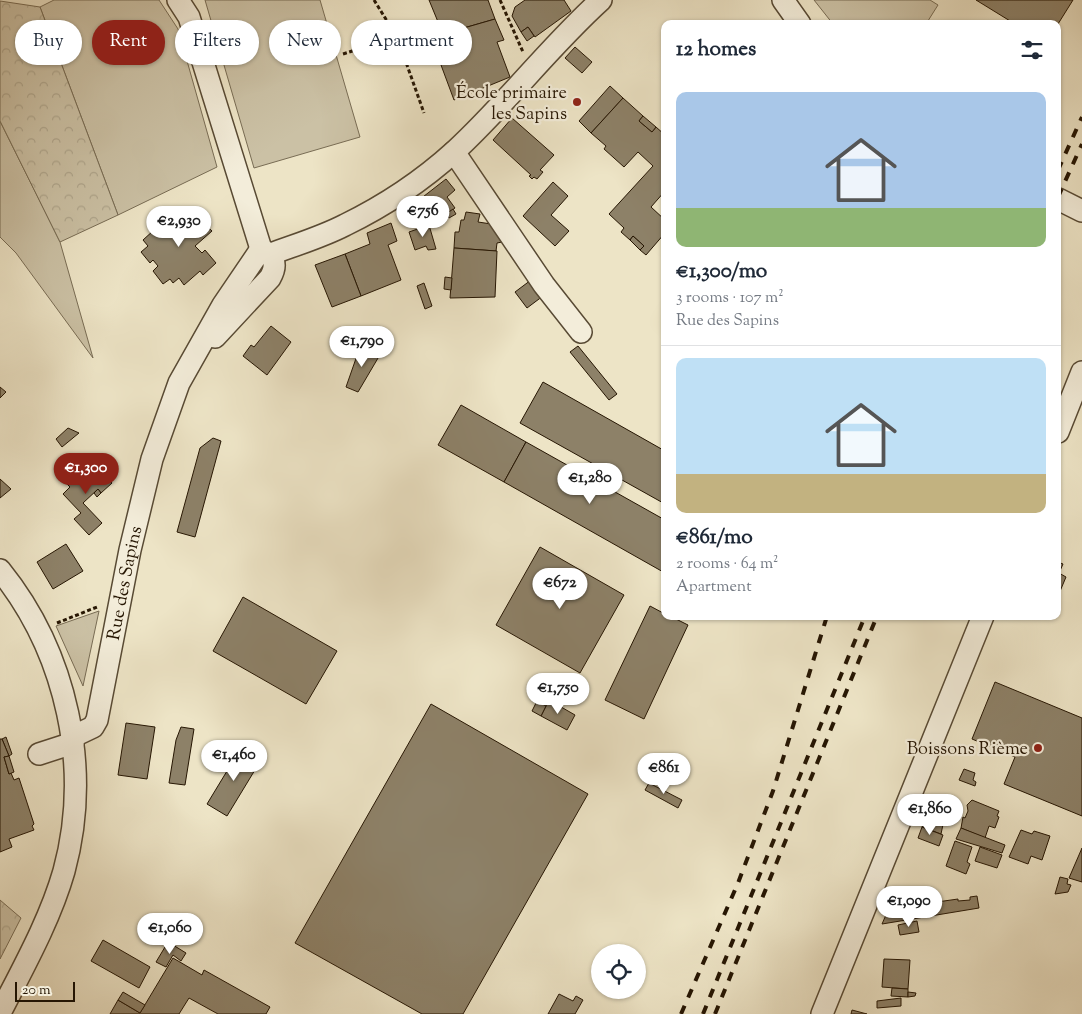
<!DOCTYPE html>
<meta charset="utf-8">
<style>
body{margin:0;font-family:"Sorts Mill Goudy",serif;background:#f2f2f3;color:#1f2937;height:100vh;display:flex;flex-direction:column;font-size:19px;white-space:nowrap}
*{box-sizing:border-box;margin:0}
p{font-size:16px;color:#747a83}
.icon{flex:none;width:28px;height:28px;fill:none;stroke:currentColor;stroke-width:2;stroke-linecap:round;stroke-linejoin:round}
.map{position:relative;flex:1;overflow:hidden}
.details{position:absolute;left:661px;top:20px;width:400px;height:600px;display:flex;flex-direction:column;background:#fff;border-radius:10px;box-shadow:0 1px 4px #0004}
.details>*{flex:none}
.hud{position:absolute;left:15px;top:20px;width:475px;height:45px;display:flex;gap:10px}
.tools{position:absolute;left:591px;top:944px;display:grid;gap:10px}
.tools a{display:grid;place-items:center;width:55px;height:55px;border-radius:50%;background:#fff;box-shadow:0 1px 4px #0004;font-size:25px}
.scale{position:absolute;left:15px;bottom:12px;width:60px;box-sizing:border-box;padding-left:5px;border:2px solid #261603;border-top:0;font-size:14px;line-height:18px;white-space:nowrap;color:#261603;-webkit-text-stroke:4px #f3edda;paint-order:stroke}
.price{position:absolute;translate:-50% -42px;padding:0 11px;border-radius:18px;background:#fff;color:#222;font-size:16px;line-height:32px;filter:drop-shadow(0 1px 2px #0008)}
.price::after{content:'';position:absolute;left:50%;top:30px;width:15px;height:11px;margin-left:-8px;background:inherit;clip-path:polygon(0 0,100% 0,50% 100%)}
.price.selected{background:#8f2418;color:#fff}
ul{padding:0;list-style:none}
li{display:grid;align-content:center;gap:10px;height:265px;padding:0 15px}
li+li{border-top:1px solid #e0e1e3}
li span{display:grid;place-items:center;height:155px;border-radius:10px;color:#555}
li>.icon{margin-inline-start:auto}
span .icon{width:90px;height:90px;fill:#fffc;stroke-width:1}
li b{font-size:21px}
h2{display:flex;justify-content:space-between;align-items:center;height:60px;padding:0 15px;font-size:21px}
.tag{padding:0 18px;border-radius:22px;background:#fff;box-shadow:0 1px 4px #0004;font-size:18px;line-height:45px}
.tag.selected{background:#8f2418;color:#fff}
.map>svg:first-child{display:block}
</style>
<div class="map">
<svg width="1082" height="1014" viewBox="0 0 1082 1014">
<defs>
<pattern id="forest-crowns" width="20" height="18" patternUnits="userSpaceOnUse" patternTransform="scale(1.25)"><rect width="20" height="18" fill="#cbc1a5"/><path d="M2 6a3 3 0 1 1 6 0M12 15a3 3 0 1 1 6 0" fill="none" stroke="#aea58c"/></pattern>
</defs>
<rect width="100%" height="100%" fill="#ede4c6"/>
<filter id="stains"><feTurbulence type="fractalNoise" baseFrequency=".004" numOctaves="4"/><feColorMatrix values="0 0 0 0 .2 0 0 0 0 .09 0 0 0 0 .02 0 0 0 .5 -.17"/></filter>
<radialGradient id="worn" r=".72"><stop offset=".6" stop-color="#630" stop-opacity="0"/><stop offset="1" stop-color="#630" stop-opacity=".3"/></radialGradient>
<g fill="#cbc1a5" stroke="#786c54">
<polygon points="54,0 159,0 178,29 217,167 118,215 40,7"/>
<polygon points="205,0 320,0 360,137 254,168"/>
<polygon points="814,0 930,0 938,5 926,24 833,24"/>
<polygon points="0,121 60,242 93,358 16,253 0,237"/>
<polygon points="99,611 83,686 56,626"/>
</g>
<g fill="url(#forest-crowns)" stroke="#786c54">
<polygon points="0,1 40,7 118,215 60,242 0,121"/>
<polygon points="0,900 21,918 0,959"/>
</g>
<g fill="#8d8168" stroke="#261603">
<polygon points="429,0 488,0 495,19 443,34"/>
<polygon points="525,0 564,0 571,11 535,37 528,27 521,32 512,16 515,7"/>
<polygon points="976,0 1073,0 1058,24 1015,24"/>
<polygon points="495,19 504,40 497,42 510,77 454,100 441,65 453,61 443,34"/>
<polygon points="528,27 534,36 527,41 521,32"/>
<polygon points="575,47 592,62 582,73 565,58"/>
<polygon points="610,86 623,98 591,133 579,121"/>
<polygon points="623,98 643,116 639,121 652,132 656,127 665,135 665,162 663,165 665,167 665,191 651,207 665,220 665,233 646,255 640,250 644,246 633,236 630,240 621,232 624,228 609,214 653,166 638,152 624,167 604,149 606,146 591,133"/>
<polygon points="643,116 656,127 652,132 639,121"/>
<polygon points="512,118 554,155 540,170 543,172 537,179 534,177 532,179 529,176 531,175 493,140"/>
<polygon points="446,179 455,190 447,197 455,208 444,216 438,209 430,214 419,200"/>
<polygon points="553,182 568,196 551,215 569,231 555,246 523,216"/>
<polygon points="195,207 201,214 197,217 212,231 195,246 202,253 205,250 216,263 203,275 200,271 184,285 179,278 173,283 170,279 163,284 153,271 158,266 153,260 150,263 141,252 148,246 143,240 154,230 158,234 163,229 157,223 168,213 172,217 179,211 183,216"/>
<polygon points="453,209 456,214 449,218 446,214"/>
<polygon points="466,212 480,214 478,222 498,225 507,241 497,243 496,251 454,248 455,232 459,232 461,220 464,220"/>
<polygon points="391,223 397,241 388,245 401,280 361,296 345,254 370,244 367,233"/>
<polygon points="429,225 436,249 428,250 426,246 415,250 409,232"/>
<polygon points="633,236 644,246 640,250 630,240"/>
<polygon points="454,248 497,251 495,297 450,298"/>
<polygon points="345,254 361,296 332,307 315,265"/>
<polygon points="445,277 452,278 451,290 444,289"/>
<polygon points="531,280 543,296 527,308 515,292"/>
<polygon points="424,283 432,306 425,309 417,286"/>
<polygon points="271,326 291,342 267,375 243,356 251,345 254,347"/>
<polygon points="578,346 617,394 609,400 570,352"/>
<polygon points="360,347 381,353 358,392 346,387"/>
<polygon points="543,382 665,451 665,504 520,423"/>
<polygon points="0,387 6,392 0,398"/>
<polygon points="461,405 526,442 504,482 438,445"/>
<polygon points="68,428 79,433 62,447 56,439"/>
<polygon points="213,438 221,441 195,537 177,532 200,448"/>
<polygon points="526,442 665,520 665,573 504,482"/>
<polygon points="91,461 102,473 100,475 103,478 105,475 112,483 101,493 98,489 83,503 102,523 89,535 74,519 81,513 63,494 70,487 67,484"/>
<polygon points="0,479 11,489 0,498"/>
<polygon points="98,489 101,493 97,497 94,493"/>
<polygon points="66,544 83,571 53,589 37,562"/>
<polygon points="540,547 624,595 580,673 496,625"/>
<polygon points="1058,562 1063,564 1059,573 1066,577 1058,596"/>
<polygon points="243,597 337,651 306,704 213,651"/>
<polygon points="650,606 665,614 665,616 670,616 688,625 644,719 605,700"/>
<polygon points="995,682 1082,718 1082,816 1004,784 1015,757 972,739"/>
<polygon points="549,700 575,715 567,730 541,716"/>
<polygon points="537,701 546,706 541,716 532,711"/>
<polygon points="431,704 588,794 463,1014 422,1014 295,943"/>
<polygon points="126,723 155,727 147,779 118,775"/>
<polygon points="181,727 194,729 185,785 169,783 176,740"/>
<polygon points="6,737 12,754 9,756 2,739"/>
<polygon points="0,739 2,739 9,756 4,757 9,774 11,773 14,780 19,778 34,824 32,826 34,830 9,839 12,847 0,852"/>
<polygon points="241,748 261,760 227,816 207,804"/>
<polygon points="9,756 14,772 9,774 4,757"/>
<polygon points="964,769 975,773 973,780 976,782 975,786 959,780"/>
<polygon points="649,783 682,800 678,808 645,790"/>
<polygon points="972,800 999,811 997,816 999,817 995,828 989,826 985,838 961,828 963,817 965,818 968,811 967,805"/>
<polygon points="930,809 945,815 941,834 922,827"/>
<polygon points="922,827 943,835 939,846 918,838"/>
<polygon points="961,828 1005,845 1002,853 956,839"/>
<polygon points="1021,830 1032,834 1034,831 1050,836 1042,860 1031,856 1028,864 1009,857"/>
<polygon points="955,841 972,847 967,862 970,864 966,874 946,866"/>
<polygon points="980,847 1002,855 997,868 975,861"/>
<polygon points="1082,848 1082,882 1069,878"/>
<polygon points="1060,877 1068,879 1067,884 1071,885 1068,892 1055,894"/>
<polygon points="977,896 979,908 882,924 893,899 908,898 909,901 930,899 930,903 958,899 958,901 970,900 970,897"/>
<polygon points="917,921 919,932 900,935 898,925"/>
<polygon points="103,940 150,967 139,988 91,961"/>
<polygon points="173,945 186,953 181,961 173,955 166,967 156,962 165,947"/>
<polygon points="173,958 202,975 204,970 270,1007 266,1014 218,1014 189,998 179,1014 110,1014 118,1000 140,1013"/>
<polygon points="884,959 910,960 908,989 882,987"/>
<polygon points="892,988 908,989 908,997 891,996"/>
<polygon points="123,992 145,1005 140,1013 118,1000"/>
<polygon points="908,992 916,993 915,996 908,997"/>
<polygon points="559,994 573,1001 576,996 583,1000 575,1014 548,1014"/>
<polygon points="901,998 901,1006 877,1008 877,1001"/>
<polygon points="852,1010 867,1014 851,1014"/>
</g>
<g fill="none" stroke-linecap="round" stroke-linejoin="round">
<g stroke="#584a34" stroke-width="24">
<g id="minor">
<polyline points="178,0 189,17 261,249"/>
<polyline points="783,0 800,24"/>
<polyline points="454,152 544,285 581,332"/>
<polyline points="1058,199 1082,211"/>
<path d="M271 254C295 245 322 237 345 225 384 206 423 180 455 151 507 103 549 47 601 0"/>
<path d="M215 337 270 278C278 264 274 256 261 249"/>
<polyline points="1058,432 1082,372"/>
<path d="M0 570C67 653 92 768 64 871 50 920 23 968 0 1013"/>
<path id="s1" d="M72 737 93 727 97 720 130 550 152 459 179 383 223 305 261 249"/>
<polyline points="39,754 73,743"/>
<polyline points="822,1014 983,616"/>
</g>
</g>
<g stroke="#261603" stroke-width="3" stroke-dasharray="4 2.5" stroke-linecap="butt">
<polyline points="374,0 397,37 424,113"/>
<polyline points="500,0 523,52"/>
<polyline points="343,54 421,29"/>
<polyline points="57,623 97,607"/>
</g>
<use href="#minor" stroke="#f3edda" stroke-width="21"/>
<g stroke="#261603" stroke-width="4" stroke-dasharray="9 9" stroke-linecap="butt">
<polyline points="1058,170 1082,117"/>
<polyline points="1058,197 1082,144"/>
<polyline points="681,1014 738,883 773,791 827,616"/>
<polyline points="703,1014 865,616"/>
<polyline points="715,1014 877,616"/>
</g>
</g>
<g fill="#8f2418" stroke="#f3edda" stroke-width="2">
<circle cx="577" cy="102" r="5"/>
<circle cx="1038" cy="748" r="5"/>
</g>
<g text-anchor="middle" stroke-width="4.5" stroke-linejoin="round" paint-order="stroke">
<g font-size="18" fill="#261603" stroke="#f3edda" text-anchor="end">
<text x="567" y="98">École primaire<tspan x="567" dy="21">les Sapins</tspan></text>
<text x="1028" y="754">Boissons Rième</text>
</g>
<g font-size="18" fill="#261603" stroke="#f3edda">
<text dy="6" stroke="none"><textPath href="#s1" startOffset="171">Rue des Sapins</textPath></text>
</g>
</g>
<rect width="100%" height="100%" filter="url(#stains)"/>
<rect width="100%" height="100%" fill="url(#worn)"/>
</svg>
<div class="tools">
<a><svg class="icon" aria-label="locate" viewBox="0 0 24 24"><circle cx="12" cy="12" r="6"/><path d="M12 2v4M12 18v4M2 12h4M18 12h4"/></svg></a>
</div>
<div class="scale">20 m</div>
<b class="price" style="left:423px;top:238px">€756</b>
<b class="price" style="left:179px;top:248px">€2,930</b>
<b class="price" style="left:362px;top:368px">€1,790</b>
<b class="price selected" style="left:86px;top:495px">€1,300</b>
<b class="price" style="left:590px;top:505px">€1,280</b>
<b class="price" style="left:560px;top:610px">€672</b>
<b class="price" style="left:558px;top:715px">€1,750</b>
<b class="price" style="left:234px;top:782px">€1,460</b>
<b class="price" style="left:664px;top:795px">€861</b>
<b class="price" style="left:930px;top:836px">€1,860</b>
<b class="price" style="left:909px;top:928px">€1,090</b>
<b class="price" style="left:170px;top:955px">€1,060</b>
<div class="hud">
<a class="tag">Buy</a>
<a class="tag selected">Rent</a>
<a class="tag">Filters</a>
<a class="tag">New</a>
<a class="tag">Apartment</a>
</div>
<section class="details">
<h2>12 homes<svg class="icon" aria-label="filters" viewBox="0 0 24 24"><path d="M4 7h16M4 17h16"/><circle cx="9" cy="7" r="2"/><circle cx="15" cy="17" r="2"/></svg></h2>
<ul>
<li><span style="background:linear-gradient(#a9c7e8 75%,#8fb573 0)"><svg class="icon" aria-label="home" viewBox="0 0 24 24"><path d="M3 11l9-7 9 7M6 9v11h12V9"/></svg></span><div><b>€1,300/mo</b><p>3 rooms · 107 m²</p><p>Rue des Sapins</p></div></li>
<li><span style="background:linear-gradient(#bfe0f5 75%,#c2b280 0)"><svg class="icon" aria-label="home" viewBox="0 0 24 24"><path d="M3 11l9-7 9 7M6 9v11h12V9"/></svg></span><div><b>€861/mo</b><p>2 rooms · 64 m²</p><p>Apartment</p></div></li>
</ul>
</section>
</div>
